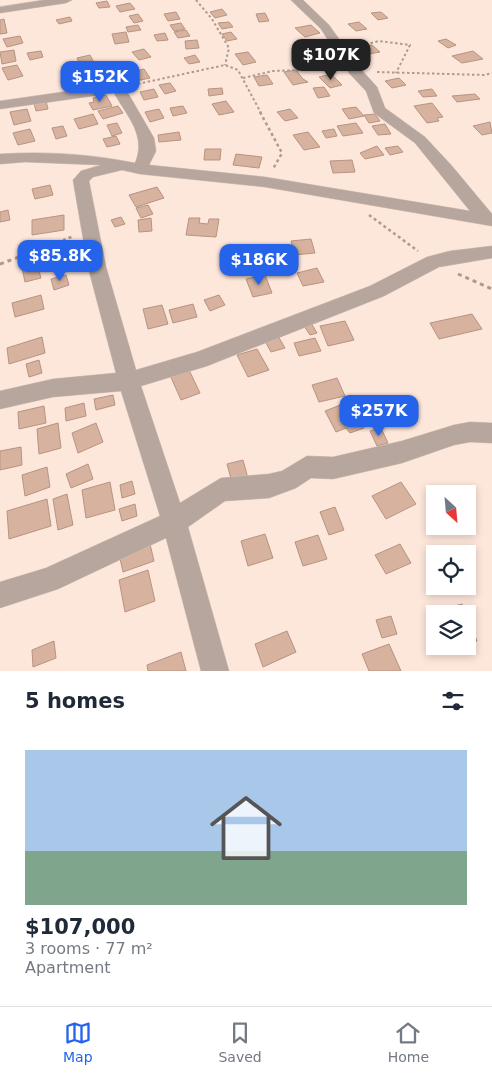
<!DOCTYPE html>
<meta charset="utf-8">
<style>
body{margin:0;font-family:"DejaVu Sans",sans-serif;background:#f6f6f7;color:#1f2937;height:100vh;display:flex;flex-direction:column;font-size:19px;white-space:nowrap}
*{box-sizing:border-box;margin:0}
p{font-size:16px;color:#747a83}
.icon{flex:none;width:28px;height:28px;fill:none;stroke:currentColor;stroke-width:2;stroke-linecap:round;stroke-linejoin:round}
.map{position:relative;height:671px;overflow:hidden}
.drawer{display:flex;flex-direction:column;background:#fff;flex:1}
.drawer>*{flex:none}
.needle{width:32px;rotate:154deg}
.tools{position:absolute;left:426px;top:485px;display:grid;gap:10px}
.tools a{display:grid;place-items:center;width:50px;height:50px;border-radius:0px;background:#fff;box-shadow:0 2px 8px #0003;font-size:25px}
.price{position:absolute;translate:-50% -42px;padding:0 11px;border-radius:10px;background:#2563eb;color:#fff;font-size:16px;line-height:32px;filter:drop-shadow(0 1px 2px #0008)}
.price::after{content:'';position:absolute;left:50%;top:30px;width:15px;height:11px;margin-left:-8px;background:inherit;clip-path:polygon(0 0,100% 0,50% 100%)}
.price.current{background:#222;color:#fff}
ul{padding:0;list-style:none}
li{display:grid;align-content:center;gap:10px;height:265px;padding:0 25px}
li span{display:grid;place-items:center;height:155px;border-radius:0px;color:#555}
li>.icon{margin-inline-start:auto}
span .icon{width:90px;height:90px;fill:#fffc;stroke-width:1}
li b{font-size:21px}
h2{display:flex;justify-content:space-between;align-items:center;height:60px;padding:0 25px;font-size:21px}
.tabs{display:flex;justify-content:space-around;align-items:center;height:70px;border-top:1px solid #e0e1e3;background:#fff;font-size:14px;color:#747a83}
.tabs a{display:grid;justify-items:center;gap:2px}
.tabs .current{color:#2563eb}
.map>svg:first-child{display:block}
</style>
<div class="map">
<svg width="492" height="671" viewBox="0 0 492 671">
<rect width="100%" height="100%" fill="#fde6da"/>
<g fill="#d6b29f" stroke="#b79482">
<polygon points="107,1 110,7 99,8 96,3"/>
<polygon points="130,3 135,9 120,12 116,6"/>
<polygon points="222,9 227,15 215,18 210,12"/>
<polygon points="176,12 180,19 168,21 164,14"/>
<polygon points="381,12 388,18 378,20 371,13"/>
<polygon points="265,13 269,21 259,22 256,14"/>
<polygon points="138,14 143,21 134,23 129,16"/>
<polygon points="70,17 72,21 59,24 56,20"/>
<polygon points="4,19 7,33 0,34 0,20"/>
<polygon points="229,22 233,27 222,29 218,23"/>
<polygon points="359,22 367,29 356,31 348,24"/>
<polygon points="181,23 185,29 174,31 170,25"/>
<polygon points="138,25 141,30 128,32 126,27"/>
<polygon points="311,25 320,33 305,37 295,28"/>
<polygon points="186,30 190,36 178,38 174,32"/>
<polygon points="126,32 129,42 115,44 112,34"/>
<polygon points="231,32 237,39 227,41 222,34"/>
<polygon points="165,33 168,40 157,41 154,35"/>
<polygon points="20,36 23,43 7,47 3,39"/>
<polygon points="446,39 456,45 448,48 438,41"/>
<polygon points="197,40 199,48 186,49 185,41"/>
<polygon points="372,45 380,52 369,54 361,47"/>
<polygon points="144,49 151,57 139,60 132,52"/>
<polygon points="14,50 16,61 2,64 0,52"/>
<polygon points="41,51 43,57 30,60 27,53"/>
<polygon points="473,51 483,59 462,63 452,56"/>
<polygon points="248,52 256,62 243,65 235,54"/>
<polygon points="90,55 94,63 81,66 77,58"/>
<polygon points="195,55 200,62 189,64 184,58"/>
<polygon points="17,65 23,76 8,80 2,68"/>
<polygon points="89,66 94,74 81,77 76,69"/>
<polygon points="144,69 150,78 136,81 131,72"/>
<polygon points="296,70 303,79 308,82 293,85 284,72"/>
<polygon points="331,74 342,85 330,88 319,77"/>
<polygon points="267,75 273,84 259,86 254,77"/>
<polygon points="399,78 406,85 392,88 385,81"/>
<polygon points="170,83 176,91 165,94 159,85"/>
<polygon points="324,87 330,96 318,98 313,88"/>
<polygon points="222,88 223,94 209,96 208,89"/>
<polygon points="154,89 158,97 144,100 140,92"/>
<polygon points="432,89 437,96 423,97 418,91"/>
<polygon points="475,94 480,99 457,102 452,96"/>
<polygon points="106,95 112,106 93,110 89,103 94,102 93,98"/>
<polygon points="46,101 48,109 36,111 34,103"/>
<polygon points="226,101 234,112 219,115 212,104"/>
<polygon points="432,103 443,117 437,118 439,121 427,123 414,106"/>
<polygon points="118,106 123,113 103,119 98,111"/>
<polygon points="183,106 187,113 173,116 170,108"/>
<polygon points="356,107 364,116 349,119 342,109"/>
<polygon points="27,109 31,121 14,125 10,112"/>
<polygon points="159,109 164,118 150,122 145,112"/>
<polygon points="290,109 298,118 285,121 277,112"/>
<polygon points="93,114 98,124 79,129 74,119"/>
<polygon points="375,114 380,121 369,123 364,115"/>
<polygon points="490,122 492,133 482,135 473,126"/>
<polygon points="117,123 122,133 112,136 107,125"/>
<polygon points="356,123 363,133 343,136 337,126"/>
<polygon points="385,124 391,134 378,135 372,126"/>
<polygon points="63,126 67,136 56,139 52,128"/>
<polygon points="30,129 35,141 18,145 13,133"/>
<polygon points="334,129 337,136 326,138 322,131"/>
<polygon points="179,132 181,140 159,142 158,135"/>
<polygon points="308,132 320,147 304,150 293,135"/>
<polygon points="116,136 120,144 107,147 103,139"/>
<polygon points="377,146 384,155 365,159 360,153"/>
<polygon points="398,146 403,152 390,155 385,148"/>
<polygon points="205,149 221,149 220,160 204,160"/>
<polygon points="236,154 262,157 259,168 233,165"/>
<polygon points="352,160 355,172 333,173 330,161"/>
<polygon points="50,185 53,195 35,199 32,189"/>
<polygon points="157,187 164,198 136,207 129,195"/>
<polygon points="148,205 153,214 141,218 136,208"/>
<polygon points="8,210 10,220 0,222 0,212"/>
<polygon points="64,215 64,230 32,235 32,220"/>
<polygon points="121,217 125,224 115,227 111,220"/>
<polygon points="151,218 152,231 139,232 138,220"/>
<polygon points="189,218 200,218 199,223 208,224 209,219 219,219 216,237 186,235"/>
<polygon points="311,239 315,253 294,255 291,241"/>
<polygon points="37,264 41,278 25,282 22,268"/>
<polygon points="317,268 324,282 303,286 297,273"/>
<polygon points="66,275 69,285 54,290 51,279"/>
<polygon points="265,275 272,293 253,297 246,279"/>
<polygon points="41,295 44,309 15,317 12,303"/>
<polygon points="219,295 225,305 210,311 204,300"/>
<polygon points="193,304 197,317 173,323 169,310"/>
<polygon points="162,305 168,324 148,329 143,309"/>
<polygon points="472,314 482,329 439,339 430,323"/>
<polygon points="345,321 354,340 328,346 320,326"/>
<polygon points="311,323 317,333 310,335 304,326"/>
<polygon points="278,336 285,348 271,352 265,341"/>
<polygon points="42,337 45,353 9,364 7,348"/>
<polygon points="315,338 321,351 299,356 294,343"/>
<polygon points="257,349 269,370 248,377 237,355"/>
<polygon points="39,360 42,373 29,377 26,364"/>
<polygon points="188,368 200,393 181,400 170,375"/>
<polygon points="337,378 345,396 319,402 312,385"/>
<polygon points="113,395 115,405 96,410 94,399"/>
<polygon points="358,398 372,418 361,422 364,428 350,433 346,428 336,432 325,411"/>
<polygon points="84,403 86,416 66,421 65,408"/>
<polygon points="44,406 46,423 19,429 18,412"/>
<polygon points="58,423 61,448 39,454 37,429"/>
<polygon points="96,423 103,442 78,453 72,433"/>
<polygon points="381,428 388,443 377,446 370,431"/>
<polygon points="21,447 22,465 0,470 0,451"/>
<polygon points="243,460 249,482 233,486 227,464"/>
<polygon points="88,464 93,479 71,488 66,474"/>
<polygon points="47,467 50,487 25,496 22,475"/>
<polygon points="132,481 135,494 122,498 120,485"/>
<polygon points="110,482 115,510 86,518 82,490"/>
<polygon points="401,482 416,504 386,519 372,496"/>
<polygon points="67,494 73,525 58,530 53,499"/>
<polygon points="47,499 51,526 9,539 7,511"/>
<polygon points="135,504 137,516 122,521 119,509"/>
<polygon points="335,507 344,530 329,535 320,512"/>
<polygon points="265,534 273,558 248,566 241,541"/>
<polygon points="318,535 327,559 303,566 295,542"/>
<polygon points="150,544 154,561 123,572 119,554"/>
<polygon points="400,544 411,563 386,574 375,555"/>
<polygon points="148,570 155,601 125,612 119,580"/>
<polygon points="462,604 466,614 435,614 435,634 427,614"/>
<polygon points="391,616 397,634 382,638 376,620"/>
<polygon points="468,618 477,641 468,643"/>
<polygon points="287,631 296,652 263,667 255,644"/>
<polygon points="54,641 56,658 33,667 32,650"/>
<polygon points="389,644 401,671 369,671 362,654"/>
<polygon points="181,652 186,671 148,671 147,665"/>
</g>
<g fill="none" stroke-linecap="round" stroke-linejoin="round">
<g stroke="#d7c1b7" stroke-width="1">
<g id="minor">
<polygon points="44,0 72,0 66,3 0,13 0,7"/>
<path d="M291 0H303L329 25 359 67 377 87 385 108 425 137 452 166 492 214V226L265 187 140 174 122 170 93 177 89 181 106 267 136 370 197 352 370 286 427 257 450 251 492 246V258L439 267 384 296 207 366 141 386 180 503 221 478 269 474 282 471 307 456 333 457 402 441 454 425 470 422 492 423V443L470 442 454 445 402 463 333 479 311 478 296 488 269 498 225 501 188 527 229 671H201L166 538 58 589 0 608V582L46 568 160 516 121 391 53 397 0 409V391L53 379 116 373 88 267 73 180 81 171 101 165 25 162 0 164V154C45 151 91 154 135 163 147 136 127 116 114 93L0 109V101L118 84 125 88 154 138 156 151 149 165 265 177 470 211 415 143 374 113 366 91 349 73 321 29Z"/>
</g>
</g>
<g stroke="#ad9a90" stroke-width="2" stroke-dasharray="2.5 2.5" stroke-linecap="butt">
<polyline points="196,0 212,19 229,48 225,65"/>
<polyline points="356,47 379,41 410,45 396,73"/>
<polyline points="377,72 484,75 492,73"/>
<polyline points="243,78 273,71 323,69 333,64"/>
<polyline points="133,85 225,65 238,70 261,113"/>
</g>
<g stroke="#ad9a90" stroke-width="2.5" stroke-dasharray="3 3" stroke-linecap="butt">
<polyline points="260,112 282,153 273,169"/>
<polyline points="369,215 418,251"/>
<polyline points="18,257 74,236"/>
</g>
<g stroke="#ad9a90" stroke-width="3" stroke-dasharray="4 4" stroke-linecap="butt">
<polyline points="0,264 22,256"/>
<polyline points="458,274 492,289"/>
</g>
<use href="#minor" fill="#b6a69e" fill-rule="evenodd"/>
</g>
</svg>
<div class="tools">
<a><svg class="needle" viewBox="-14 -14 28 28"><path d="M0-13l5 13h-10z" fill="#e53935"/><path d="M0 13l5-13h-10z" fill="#747a83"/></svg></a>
<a><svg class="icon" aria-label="locate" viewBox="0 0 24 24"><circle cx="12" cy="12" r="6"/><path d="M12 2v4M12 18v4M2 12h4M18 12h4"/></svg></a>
<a><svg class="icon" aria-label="layers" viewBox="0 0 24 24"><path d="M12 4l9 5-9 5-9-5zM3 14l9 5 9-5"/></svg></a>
</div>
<b class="price current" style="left:331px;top:81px">$107K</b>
<b class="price" style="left:100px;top:103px">$152K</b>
<b class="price" style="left:60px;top:282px">$85.8K</b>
<b class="price" style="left:259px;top:286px">$186K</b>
<b class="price" style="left:379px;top:437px">$257K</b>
</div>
<section class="drawer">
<h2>5 homes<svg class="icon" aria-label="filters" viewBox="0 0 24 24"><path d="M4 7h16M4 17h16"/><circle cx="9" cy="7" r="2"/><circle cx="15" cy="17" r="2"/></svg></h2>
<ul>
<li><span style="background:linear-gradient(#a9c7e8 65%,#7fa58c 0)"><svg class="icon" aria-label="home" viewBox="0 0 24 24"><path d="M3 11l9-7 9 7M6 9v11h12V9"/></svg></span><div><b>$107,000</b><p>3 rooms · 77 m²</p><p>Apartment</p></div></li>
</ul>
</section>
<nav class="tabs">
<a class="current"><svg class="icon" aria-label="map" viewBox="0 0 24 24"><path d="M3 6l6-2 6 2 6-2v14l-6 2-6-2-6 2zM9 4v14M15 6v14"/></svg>Map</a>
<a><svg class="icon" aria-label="saved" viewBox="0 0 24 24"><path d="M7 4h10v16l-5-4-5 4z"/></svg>Saved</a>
<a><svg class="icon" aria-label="home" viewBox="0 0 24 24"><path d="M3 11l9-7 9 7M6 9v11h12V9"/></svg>Home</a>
</nav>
